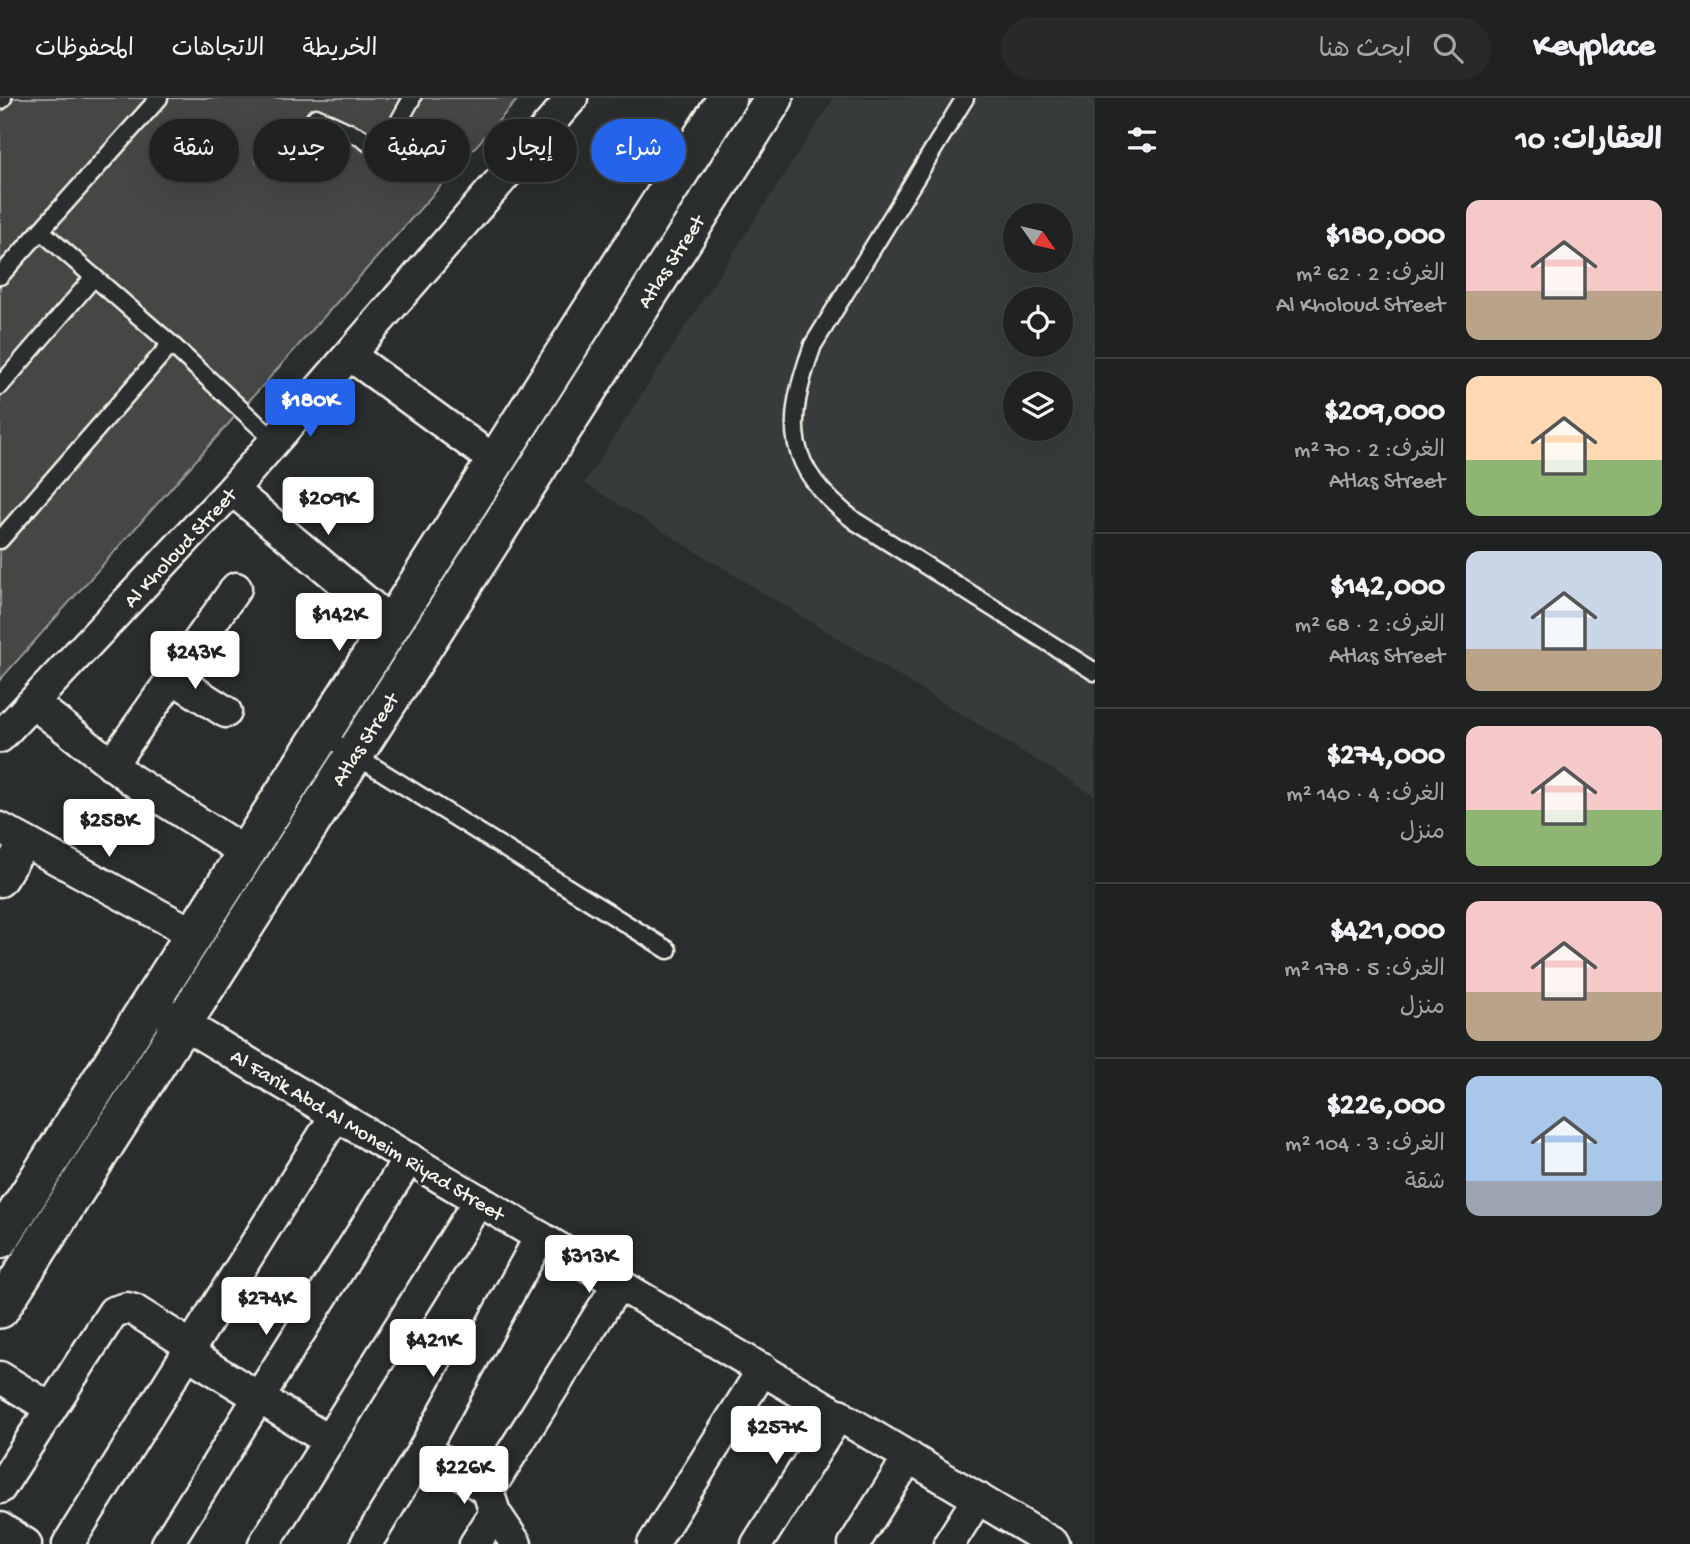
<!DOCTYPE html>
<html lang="ar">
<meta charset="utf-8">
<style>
body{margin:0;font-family:"Gochi Hand","Playpen Sans Arabic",sans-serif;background:#282a2a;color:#f1f3f6;direction:rtl;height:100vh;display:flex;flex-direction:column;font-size:26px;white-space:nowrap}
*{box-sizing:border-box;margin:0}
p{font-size:23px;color:#a2a4a5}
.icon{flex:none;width:38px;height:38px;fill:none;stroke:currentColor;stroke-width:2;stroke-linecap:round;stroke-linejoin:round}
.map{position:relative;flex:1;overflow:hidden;direction:ltr}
.drawer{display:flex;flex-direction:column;background:#202222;width:595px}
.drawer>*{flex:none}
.top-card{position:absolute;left:21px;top:21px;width:665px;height:63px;direction:rtl;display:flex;gap:14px}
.needle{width:46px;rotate:124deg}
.fabs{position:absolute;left:1003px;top:105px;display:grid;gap:14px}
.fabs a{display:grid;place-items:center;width:70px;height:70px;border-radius:50%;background:#202222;box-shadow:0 7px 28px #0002,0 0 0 2px #3d3f40;font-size:35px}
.price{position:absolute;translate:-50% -60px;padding:0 16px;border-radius:7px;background:#fff;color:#222;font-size:23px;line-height:46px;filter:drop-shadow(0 2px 4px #0008)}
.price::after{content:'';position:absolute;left:50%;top:42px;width:21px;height:16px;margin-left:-10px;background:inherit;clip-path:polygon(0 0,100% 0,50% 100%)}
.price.current{background:#2563eb;color:#fff}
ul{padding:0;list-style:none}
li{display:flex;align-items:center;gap:21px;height:175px;padding:0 28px}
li+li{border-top:2px solid #3d3f40}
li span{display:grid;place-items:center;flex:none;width:196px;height:140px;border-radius:14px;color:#555}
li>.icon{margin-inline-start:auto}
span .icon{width:84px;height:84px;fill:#fffc;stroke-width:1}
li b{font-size:30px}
h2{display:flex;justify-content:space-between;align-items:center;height:84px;padding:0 28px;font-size:30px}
.tag{padding:0 24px;border-radius:32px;background:#202222;box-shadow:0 7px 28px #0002,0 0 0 2px #3d3f40;font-size:24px;line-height:63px}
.tag.current{background:#2563eb;color:#fff}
header{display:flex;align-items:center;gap:42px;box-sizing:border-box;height:98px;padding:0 35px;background:#202222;border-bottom:2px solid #3d3f40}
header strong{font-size:33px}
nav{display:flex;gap:38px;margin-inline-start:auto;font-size:24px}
.search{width:490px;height:63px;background:#282a2a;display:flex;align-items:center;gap:18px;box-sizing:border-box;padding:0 24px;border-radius:38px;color:#a2a4a5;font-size:26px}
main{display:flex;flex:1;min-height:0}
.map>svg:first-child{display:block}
</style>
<header>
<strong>Keyplace</strong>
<div class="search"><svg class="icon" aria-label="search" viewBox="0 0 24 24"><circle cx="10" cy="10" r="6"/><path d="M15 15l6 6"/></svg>ابحث هنا</div>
<nav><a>الخريطة</a><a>الاتجاهات</a><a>المحفوظات</a></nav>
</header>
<main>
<section class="drawer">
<h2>العقارات: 10<svg class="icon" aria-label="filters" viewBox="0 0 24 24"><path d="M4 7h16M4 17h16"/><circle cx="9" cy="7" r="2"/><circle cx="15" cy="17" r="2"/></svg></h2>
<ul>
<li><span style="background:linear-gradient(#f6c9c9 65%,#b9a48a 0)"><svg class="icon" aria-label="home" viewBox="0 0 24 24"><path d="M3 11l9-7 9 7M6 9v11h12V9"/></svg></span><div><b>$180,000</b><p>الغرف: 2 · 62 m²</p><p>Al Kholoud Street</p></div></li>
<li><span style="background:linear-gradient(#ffd9b3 60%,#8fb573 0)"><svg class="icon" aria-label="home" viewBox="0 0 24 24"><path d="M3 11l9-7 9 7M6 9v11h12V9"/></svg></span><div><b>$209,000</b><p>الغرف: 2 · 70 m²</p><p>Atlas Street</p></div></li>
<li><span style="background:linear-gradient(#c9d6e8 70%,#b9a48a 0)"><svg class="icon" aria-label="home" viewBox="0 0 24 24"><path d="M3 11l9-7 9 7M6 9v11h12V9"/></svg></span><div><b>$142,000</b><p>الغرف: 2 · 68 m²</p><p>Atlas Street</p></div></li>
<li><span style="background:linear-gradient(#f6c9c9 60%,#8fb573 0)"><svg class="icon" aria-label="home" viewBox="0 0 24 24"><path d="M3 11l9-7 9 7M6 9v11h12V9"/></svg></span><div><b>$274,000</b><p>الغرف: 4 · 140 m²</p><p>منزل</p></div></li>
<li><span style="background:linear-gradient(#f6c9c9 65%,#b9a48a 0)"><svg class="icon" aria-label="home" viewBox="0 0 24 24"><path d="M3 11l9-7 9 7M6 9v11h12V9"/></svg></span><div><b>$421,000</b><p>الغرف: 5 · 178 m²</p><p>منزل</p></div></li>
<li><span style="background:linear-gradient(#a9c7e8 75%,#9aa5b1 0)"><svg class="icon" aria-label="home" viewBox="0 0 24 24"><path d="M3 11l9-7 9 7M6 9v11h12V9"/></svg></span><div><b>$226,000</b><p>الغرف: 3 · 104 m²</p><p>شقة</p></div></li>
</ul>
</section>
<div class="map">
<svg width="1095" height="1446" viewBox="0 0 1095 1446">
<rect width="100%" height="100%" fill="#2a2d2e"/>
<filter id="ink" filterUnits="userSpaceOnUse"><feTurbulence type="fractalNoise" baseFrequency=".0143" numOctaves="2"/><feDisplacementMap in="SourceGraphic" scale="14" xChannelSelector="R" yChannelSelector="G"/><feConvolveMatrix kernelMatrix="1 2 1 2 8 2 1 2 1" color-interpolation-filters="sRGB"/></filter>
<g filter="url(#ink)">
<path fill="#373a3a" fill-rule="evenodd" d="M834 0H1095V698L584 385ZM1015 117H1060V163H1015ZM1015 201H1060V247H1015ZM1015 285H1060V331H1015Z"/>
<polygon fill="#444645" stroke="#9c9c96" stroke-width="2" points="0,0 519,0 0,582"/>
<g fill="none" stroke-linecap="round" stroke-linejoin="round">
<g stroke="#f4f1e8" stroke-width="21">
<g id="service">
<path d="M965 0 813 247C784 327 784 368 855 423L1095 574"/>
<polyline points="0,3 3,0"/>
<polyline points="264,58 282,69 316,19 360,39 382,54 412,0"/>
<polyline points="41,133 171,246 275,343"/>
<polyline points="0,178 159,0"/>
<polyline points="0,288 94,179"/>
<polyline points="0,442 171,246"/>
<polyline points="321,636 668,852"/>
</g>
</g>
<g stroke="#f4f1e8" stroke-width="35">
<g id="minor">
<polyline points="351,258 495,363"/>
<polyline points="232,392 392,525"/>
<polyline points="173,580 226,614"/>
<polyline points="33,605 132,682 246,755"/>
<polyline points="0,639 232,392 572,0"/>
<polyline points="111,667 236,490"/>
<polyline points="0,730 194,836"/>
<polyline points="0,783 25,744"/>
<polyline points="165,915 1054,1446"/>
<polyline points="187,1255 329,1343"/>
<polyline points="0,1279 50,1310"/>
<polyline points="424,1351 488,1393 495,1415 516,1446"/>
<polyline points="0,1390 113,1214 127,1210 134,1212 191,1248"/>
<polyline points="488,1393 619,1185"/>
<polyline points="0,1430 26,1446"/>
<polyline points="68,1446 336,1017"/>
<polyline points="167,1446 409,1060"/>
<polyline points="264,1446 479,1102"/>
<polyline points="366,1446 424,1351 540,1139"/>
<polyline points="475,1446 495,1415"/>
<polyline points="653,1446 763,1271"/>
<polyline points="757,1446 839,1316"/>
<polyline points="854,1446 909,1359"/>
<polyline points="949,1446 978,1400"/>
</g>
</g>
<g stroke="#f4f1e8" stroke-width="42">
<g id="tertiary">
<polyline points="0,1141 727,0"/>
<polyline points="0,1211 774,0"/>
</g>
</g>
<use href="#service" stroke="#2a2d2e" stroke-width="16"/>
<use href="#minor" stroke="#2a2d2e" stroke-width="30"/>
<use href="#tertiary" stroke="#2a2d2e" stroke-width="37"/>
</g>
</g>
<g text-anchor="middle" stroke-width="6" stroke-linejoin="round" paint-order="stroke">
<g font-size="21" fill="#f4f1e8" stroke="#2a2d2e">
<text transform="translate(670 163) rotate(-57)" y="7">Atlas Street</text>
<text transform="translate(179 449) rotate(-47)" y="7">Al Kholoud Street</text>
<text transform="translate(364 641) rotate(-57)" y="7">Atlas Street</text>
<text transform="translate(368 1036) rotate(31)" y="7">Al Farik Abd Al Moneim Riyad Street</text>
</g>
</g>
</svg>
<div class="fabs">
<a><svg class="needle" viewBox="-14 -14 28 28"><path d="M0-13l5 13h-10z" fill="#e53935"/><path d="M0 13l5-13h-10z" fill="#a2a4a5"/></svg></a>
<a><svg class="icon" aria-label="locate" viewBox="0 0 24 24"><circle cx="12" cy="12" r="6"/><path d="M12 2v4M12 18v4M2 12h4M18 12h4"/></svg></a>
<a><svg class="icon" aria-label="layers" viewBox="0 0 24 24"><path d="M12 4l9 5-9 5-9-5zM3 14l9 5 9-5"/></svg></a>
</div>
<b class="price current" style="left:310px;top:341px">$180K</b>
<b class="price" style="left:328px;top:439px">$209K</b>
<b class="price" style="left:339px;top:555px">$142K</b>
<b class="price" style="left:195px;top:593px">$243K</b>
<b class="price" style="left:109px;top:761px">$258K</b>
<b class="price" style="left:589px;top:1197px">$313K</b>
<b class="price" style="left:266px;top:1239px">$274K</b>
<b class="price" style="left:433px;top:1281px">$421K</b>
<b class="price" style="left:776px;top:1368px">$257K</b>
<b class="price" style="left:464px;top:1408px">$226K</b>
<div class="top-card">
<a class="tag current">شراء</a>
<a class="tag">إيجار</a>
<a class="tag">تصفية</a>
<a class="tag">جديد</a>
<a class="tag">شقة</a>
</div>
</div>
</main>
